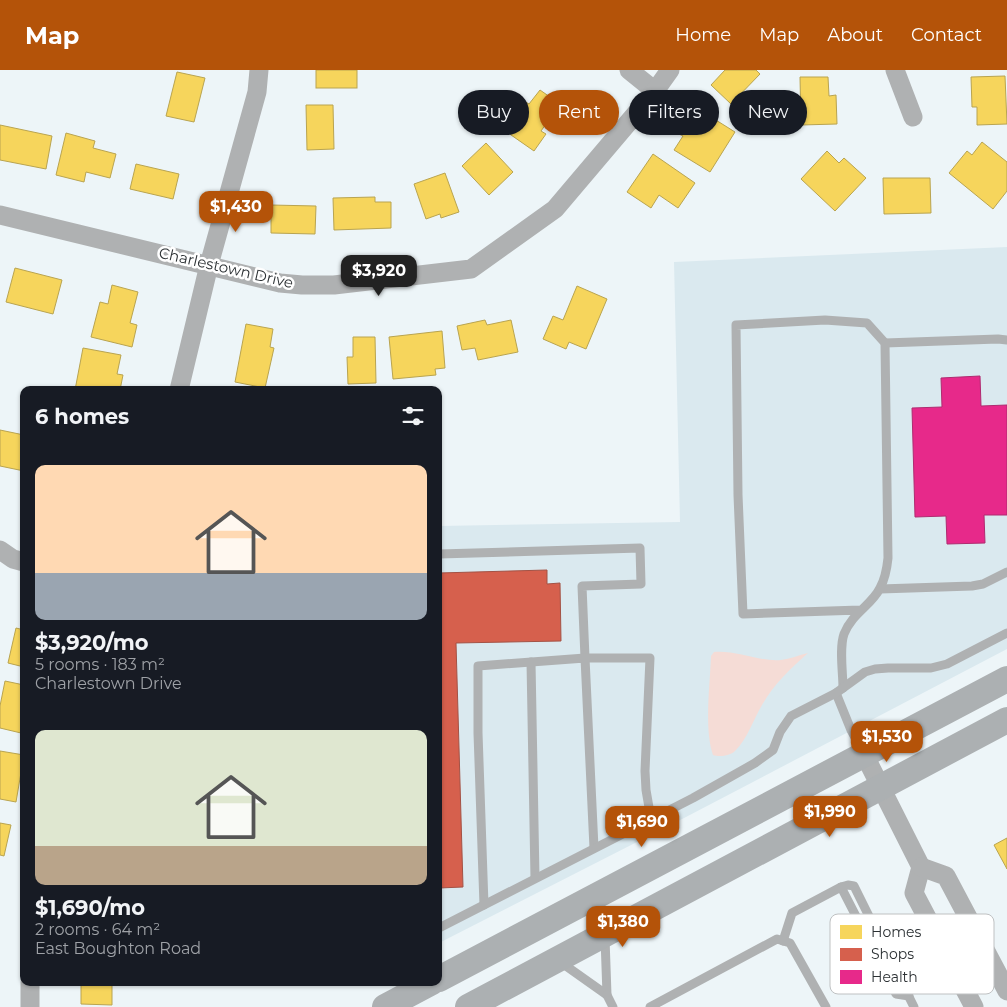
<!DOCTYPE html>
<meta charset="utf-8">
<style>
body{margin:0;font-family:Montserrat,sans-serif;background:#242831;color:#f1f3f6;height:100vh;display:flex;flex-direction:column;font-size:19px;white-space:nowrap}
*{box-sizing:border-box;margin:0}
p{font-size:16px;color:#9ea1a6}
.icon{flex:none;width:28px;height:28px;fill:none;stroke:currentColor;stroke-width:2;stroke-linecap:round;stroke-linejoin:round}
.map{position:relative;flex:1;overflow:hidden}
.panel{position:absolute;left:20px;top:316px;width:422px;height:600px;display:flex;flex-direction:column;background:#171b24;border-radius:10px;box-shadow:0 1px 4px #0004}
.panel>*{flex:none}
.banner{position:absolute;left:458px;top:20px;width:474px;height:45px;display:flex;gap:10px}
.price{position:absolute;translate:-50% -42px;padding:0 11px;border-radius:10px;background:#b45309;color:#fff;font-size:16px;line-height:32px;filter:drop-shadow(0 1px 2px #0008)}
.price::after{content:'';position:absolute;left:50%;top:30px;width:15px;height:11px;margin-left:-8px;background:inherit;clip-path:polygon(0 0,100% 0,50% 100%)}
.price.on{background:#222;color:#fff}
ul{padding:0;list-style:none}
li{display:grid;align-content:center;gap:10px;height:265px;padding:0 15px}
li span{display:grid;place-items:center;height:155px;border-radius:10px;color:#555}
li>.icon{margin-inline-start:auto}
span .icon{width:90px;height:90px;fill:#fffc;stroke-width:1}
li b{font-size:21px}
h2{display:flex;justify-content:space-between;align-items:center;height:60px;padding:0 15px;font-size:21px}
.pill{padding:0 18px;border-radius:22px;background:#171b24;box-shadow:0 1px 4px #0004;font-size:18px;line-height:45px}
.pill.on{background:#b45309;color:#fff}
header{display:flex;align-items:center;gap:30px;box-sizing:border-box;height:70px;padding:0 25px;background:#b45309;color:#fff}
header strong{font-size:24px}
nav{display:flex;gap:28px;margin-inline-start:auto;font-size:18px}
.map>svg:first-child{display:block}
</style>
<header>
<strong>Map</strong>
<nav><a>Home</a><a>Map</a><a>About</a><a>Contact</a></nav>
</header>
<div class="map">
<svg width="1007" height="937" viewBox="0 0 1007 937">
<rect width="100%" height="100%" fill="#edf5f8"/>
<polygon fill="#dae9ef" points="1007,177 1007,579 686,747 439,873 439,456 680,452 674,192"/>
<path fill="#f5dcd6" d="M714 582C736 580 760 592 781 590 790 589 799 585 808 583 790 599 774 614 762 635 753 650 748 668 735 681 730 686 719 687 713 685 704 659 710 615 711 586Z"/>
<g fill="#f6d55c" stroke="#b9a450">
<rect x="316" y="0" width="41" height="18"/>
<polygon points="725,0 756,0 760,4 731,34 711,15"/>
<polygon points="177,2 205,8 194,52 166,46"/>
<polygon points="1005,6 1007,54 977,55 977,37 972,37 971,7"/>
<polygon points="800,7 828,7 829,26 836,25 837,54 801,55"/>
<polygon points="540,20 560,34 541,61 546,64 534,81 501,58 521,29 529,34"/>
<polygon points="306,35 333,35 334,79 307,80"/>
<polygon points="703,42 735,62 710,102 674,80 683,66 679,64 688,50 696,54"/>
<polygon points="0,55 52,66 46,99 0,90"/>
<polygon points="66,63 95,71 93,78 116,84 110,108 86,102 84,112 56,105"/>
<polygon points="982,72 1007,92 1007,121 993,139 949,103 967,81 972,85"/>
<polygon points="486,73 513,102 489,125 462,96"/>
<polygon points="827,81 839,93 844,88 866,108 835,141 801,109"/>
<polygon points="653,84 695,113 678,138 659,125 651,138 627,122"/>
<polygon points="136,94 179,104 173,129 130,119"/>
<polygon points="445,103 459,142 441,148 440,144 426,149 414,114"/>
<polygon points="883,108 930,108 931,143 884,144"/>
<polygon points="375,127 375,132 391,132 391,158 334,160 333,128"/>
<polygon points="271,135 316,136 315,164 271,163"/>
<polygon points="15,198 62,210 53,244 6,232"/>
<polygon points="112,215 138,222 130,253 137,255 132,277 91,267 100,232 108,234"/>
<polygon points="577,216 607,229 586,279 569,272 566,279 543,269 553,246 563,250"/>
<polygon points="485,250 487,255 511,250 518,282 478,290 475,278 462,280 457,256"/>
<polygon points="246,254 273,259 270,277 274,278 265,318 235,312"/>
<polygon points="442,261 445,298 435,299 436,305 393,309 389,267"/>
<polygon points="353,267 375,267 376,313 348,314 347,287 353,287"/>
<polygon points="83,278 121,285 117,304 123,305 120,320 75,320"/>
<polygon points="0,360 24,365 24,401 0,396"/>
<polygon points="16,558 24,560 24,597 8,593"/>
<polygon points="5,611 24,615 24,649 21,663 0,658 0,636"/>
<polygon points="0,681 24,685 16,732 0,729"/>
<polygon points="0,753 11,755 4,786 0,785"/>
<polygon points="1007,768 1007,799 994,775"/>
<polygon points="81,912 112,912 112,935 81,934"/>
</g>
<polygon fill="#d6604d" stroke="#a35245" points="547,500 547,514 560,513 561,571 456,573 463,817 439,818 439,503"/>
<polygon fill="#e7298a" stroke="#af2b70" points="980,306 981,336 1007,335 1007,445 984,445 985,473 947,474 946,446 915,447 912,338 942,337 941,308"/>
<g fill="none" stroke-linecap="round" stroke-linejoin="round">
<g stroke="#afb1b2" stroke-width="9">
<polyline points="885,273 998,269 1007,270"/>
<polyline points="439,484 640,478 641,514 582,516 585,588 650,588 645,701 646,720 651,749"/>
<polyline points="880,519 972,516 983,514 1007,502"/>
<polyline points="531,592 535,808"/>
<path d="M843 618C843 603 839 578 844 564 852 543 872 535 880 518 885 509 887 498 888 488L885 273 867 253 825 250 736 255 738 425 743 544 860 540"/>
<polyline points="836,623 851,660 863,682"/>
<polyline points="841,817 896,924 909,926"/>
<polyline points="484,835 478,663 478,596 585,588 594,778"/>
<polyline points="439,858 693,728 755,693 773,680 780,662 791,646 836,623 865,602 875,599 888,598 931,598 947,594 1007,563"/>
<polyline points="783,871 792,843 841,817 848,815 854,816 914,937"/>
<polyline points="559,891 607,925 605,868"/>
<polyline points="607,925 613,937"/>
<polyline points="650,937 777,869 790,873 826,937"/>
</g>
<g stroke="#afb1b2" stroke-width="19">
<polyline points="629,0 655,21"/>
<polyline points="895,0 913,47"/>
<polyline points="0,145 280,213 302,215 334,215 471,199 555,139 655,21 670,0"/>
<polyline points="179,320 209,195 257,22 259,0"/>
<polyline points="0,480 13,489 24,492"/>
<polyline points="864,684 921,797 914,823 974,937"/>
<polyline points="921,797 946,806 1007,921"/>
<polyline points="30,937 30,912"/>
</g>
<g stroke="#acb0b2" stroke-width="26">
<polyline points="439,909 1007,609"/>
<polyline points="385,937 432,912"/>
<polyline points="468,937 1007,650"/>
</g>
</g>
<g text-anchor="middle" stroke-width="5" stroke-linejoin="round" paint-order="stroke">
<g font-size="15" fill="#2b3033" stroke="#fff">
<text transform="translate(226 198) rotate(13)" y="5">Charlestown Drive</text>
</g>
</g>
<rect x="830" y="844" width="164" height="80" rx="8" fill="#fff" stroke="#bfc1c2" stroke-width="1"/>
<rect x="840" y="855" width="22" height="14" fill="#f6d55c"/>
<rect x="840" y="878" width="22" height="13" fill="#d6604d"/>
<rect x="840" y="900" width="22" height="14" fill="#e7298a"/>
<g font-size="14" fill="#2b3033">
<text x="871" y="867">Homes</text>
<text x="871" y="889">Shops</text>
<text x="871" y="912">Health</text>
</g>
</svg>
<b class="price" style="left:236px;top:163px">$1,430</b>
<b class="price on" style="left:379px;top:227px">$3,920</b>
<b class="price" style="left:887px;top:693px">$1,530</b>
<b class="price" style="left:830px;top:768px">$1,990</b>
<b class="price" style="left:642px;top:778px">$1,690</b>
<b class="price" style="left:623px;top:878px">$1,380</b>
<div class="banner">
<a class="pill">Buy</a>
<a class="pill on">Rent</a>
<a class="pill">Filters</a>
<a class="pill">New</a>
</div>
<section class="panel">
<h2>6 homes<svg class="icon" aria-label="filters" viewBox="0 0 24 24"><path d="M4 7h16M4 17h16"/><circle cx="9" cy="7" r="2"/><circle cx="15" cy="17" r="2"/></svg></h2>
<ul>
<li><span style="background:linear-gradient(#ffd9b3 70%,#9aa5b1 0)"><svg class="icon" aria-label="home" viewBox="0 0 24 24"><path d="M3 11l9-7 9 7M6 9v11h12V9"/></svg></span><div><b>$3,920/mo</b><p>5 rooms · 183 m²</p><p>Charlestown Drive</p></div></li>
<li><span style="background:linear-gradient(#dfe7d0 75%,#b9a48a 0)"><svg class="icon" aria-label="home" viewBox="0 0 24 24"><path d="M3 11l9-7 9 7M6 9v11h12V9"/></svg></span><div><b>$1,690/mo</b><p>2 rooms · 64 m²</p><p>East Boughton Road</p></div></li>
</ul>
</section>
</div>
